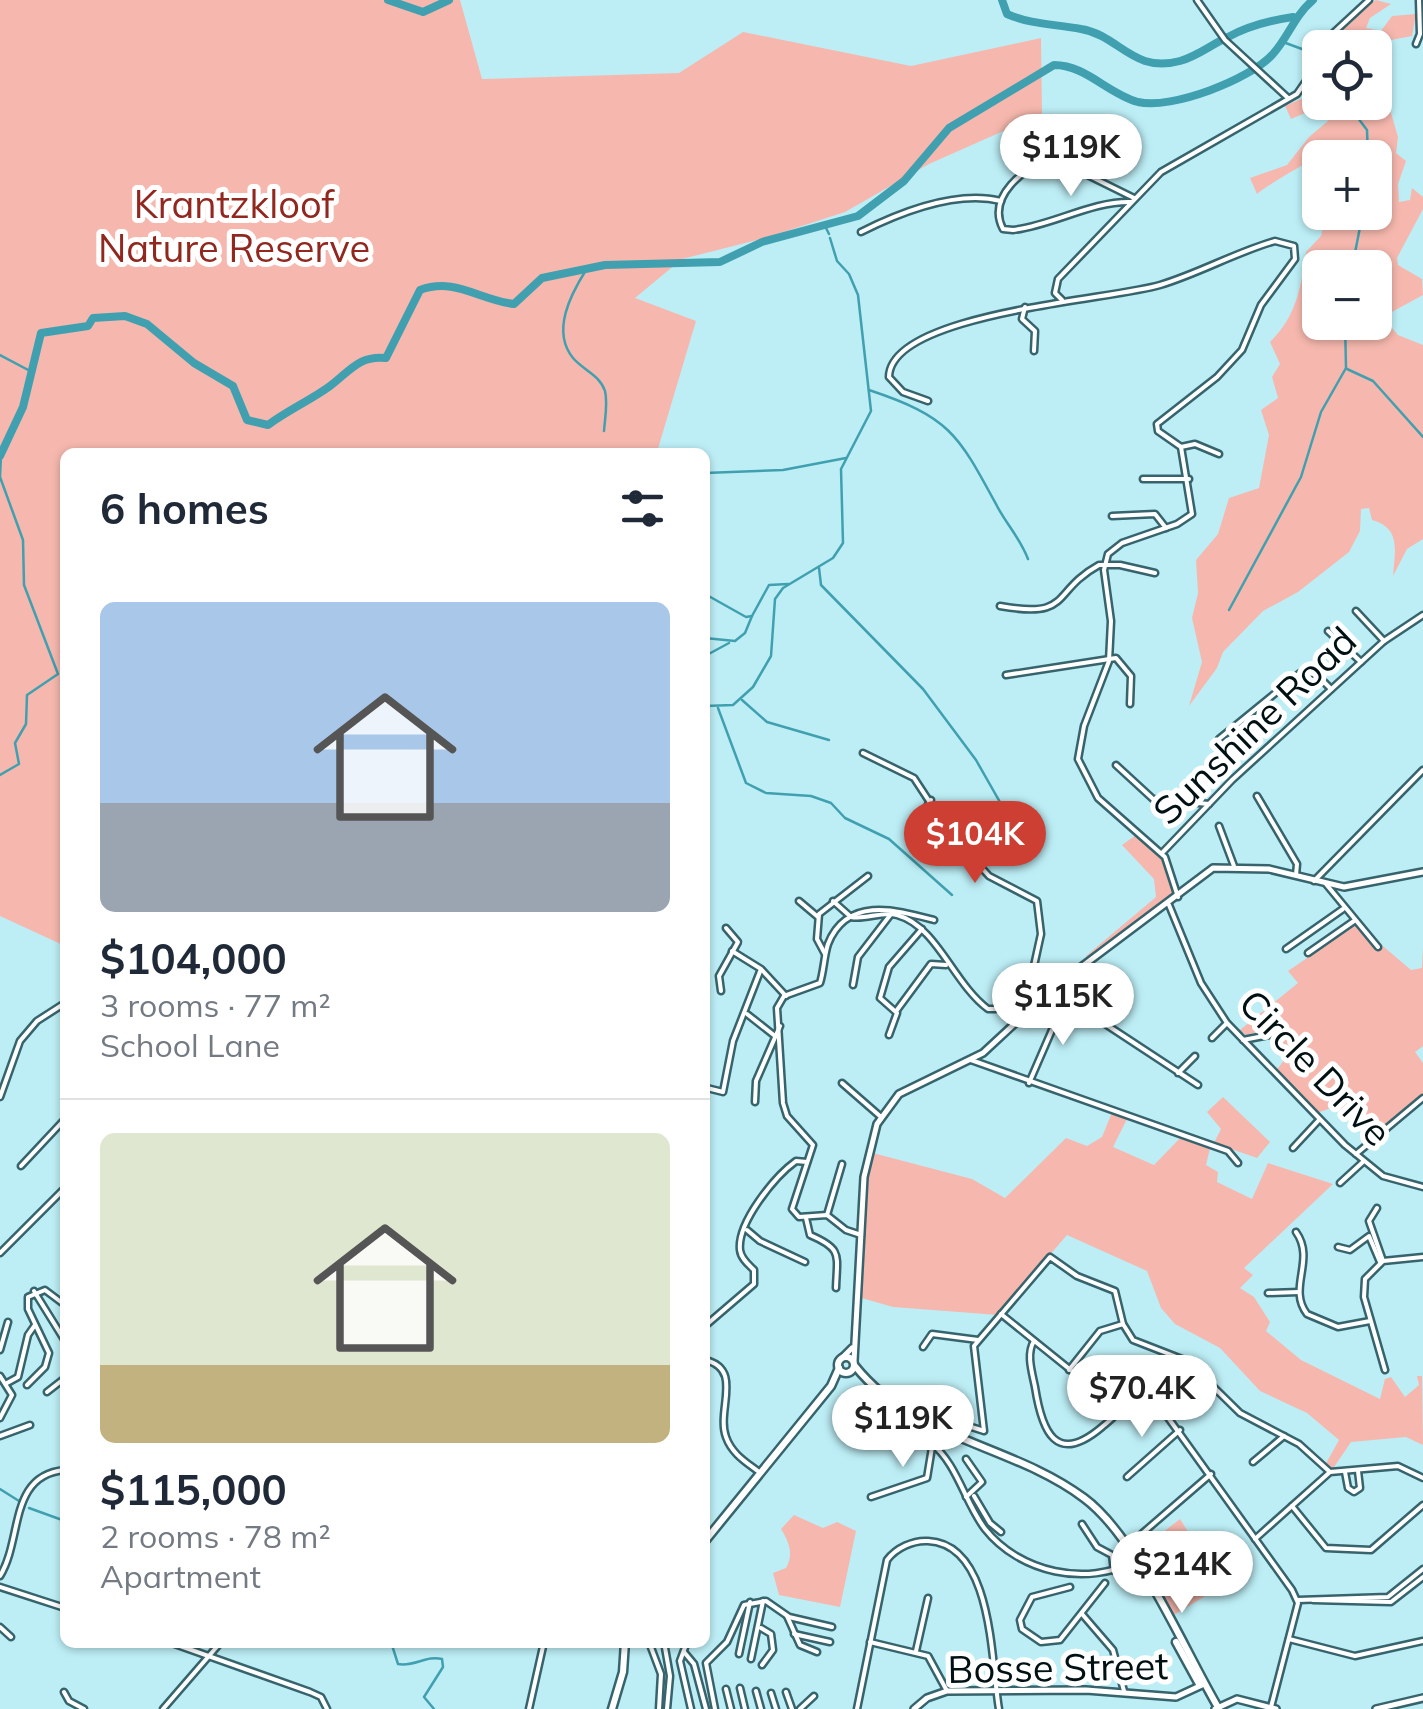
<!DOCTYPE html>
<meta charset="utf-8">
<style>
body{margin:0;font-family:Mulish,sans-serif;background:#f6f6f7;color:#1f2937;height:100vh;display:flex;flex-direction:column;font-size:38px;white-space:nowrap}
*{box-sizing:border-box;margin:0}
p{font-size:32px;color:#747a83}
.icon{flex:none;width:55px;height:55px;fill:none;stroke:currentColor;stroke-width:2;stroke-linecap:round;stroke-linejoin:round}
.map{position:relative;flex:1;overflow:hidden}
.sheet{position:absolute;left:60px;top:448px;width:650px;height:1200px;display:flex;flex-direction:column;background:#fff;border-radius:15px;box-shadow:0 2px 8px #0004}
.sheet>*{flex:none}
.buttons{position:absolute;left:1302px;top:30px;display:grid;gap:20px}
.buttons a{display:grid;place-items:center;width:90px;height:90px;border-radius:15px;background:#fff;box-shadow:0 2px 8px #0004;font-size:50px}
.price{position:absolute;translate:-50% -85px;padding:0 22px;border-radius:35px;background:#fff;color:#222;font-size:32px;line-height:65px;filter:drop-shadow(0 2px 5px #0008)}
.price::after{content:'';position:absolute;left:50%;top:60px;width:30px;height:22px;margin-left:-15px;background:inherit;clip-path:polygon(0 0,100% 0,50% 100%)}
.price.active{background:#cc3f32;color:#fff}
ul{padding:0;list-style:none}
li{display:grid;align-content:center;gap:20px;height:530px;padding:0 40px}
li+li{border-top:2px solid #e0e1e3}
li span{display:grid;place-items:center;height:310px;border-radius:15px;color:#555}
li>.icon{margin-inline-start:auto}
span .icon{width:180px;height:180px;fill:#fffc;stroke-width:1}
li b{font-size:42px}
h2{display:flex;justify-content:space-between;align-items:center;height:120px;padding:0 40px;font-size:42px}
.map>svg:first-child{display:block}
</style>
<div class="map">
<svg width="1423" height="1709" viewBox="0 0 1423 1709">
<rect width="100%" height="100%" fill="#bdeef6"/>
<g fill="#f6b8ae" fill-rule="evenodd">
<polygon points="0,0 460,0 482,79 679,73 743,32 911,66 1041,38 1042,114 929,164 845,212 765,238 682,259 635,298 696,321 657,452 65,452 65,946 0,916"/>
<polygon points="1376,0 1391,4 1370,18 1366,28 1381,31 1392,16 1416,14 1412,36 1391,40 1387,53 1375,60 1375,48 1321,47 1354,13"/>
<path d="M1320 48V102H1375V96L1387 99 1398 137 1396 153 1406 161 1398 184 1399 202 1410 200 1412 188 1423 197V209L1397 258 1398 265 1422 279 1423 295 1390 313 1391 327 1398 335 1423 345V539L1407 549 1393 576C1395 550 1401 528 1372 520L1369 508 1361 509 1360 531 1349 552 1298 592 1263 611 1223 652 1217 668 1189 706 1202 662 1192 618 1198 593 1196 560 1218 534 1229 498 1259 488 1269 435 1261 410 1278 398 1272 377 1280 364 1270 342C1296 317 1301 288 1306 252L1321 236 1326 213 1375 212V158L1346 157 1340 147C1332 147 1265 186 1257 194L1250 178 1287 165 1309 137 1328 121 1323 113 1310 111 1291 119 1285 106 1301 99 1310 101 1318 93 1312 63ZM1320 268H1375V322H1320Z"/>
<polygon points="1136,835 1168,862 1178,897 1089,962 1086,956 1156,897 1154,879 1122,845"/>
<polygon points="1357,924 1411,970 1422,968 1423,947 1423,1046 1415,1052 1423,1063 1423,1098 1374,1139 1337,1106 1314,1114 1275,1072 1291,1051 1268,1029 1246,1035 1240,1030 1298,983 1288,971"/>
<polygon points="1223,1097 1270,1142 1257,1158 1214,1143 1221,1129 1207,1112"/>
<polygon points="1113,1110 1129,1115 1113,1147 1154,1165 1184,1134 1211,1144 1206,1165 1218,1172 1217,1182 1252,1199 1268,1163 1333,1184 1244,1268 1253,1275 1240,1288 1254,1297 1270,1322 1266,1331 1301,1360 1380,1399 1385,1379 1391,1377 1405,1397 1419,1385 1417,1376 1422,1376 1423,1445 1406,1437 1351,1442 1330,1473 1324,1467 1339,1440 1307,1413 1260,1391 1220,1348 1175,1324 1161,1308 1147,1271 1067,1235 998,1315 893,1307 858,1297 863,1187 869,1152 972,1179 1005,1198 1066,1138 1087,1146 1102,1137"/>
<path d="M794 1515 823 1528 837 1522 856 1531 840 1607 779 1595 773 1573 786 1568C794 1554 789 1542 781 1529Z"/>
<polygon points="1180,1519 1222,1586 1172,1616 1139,1551"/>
</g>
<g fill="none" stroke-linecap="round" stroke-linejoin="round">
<g stroke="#40a0af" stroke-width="2.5">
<polyline points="1310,0 1311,1"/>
<polyline points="1283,42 1310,52"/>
<polyline points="1346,102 1367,130 1368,158"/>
<polyline points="825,226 829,234"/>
<polyline points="1352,268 1363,212"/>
<path d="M586 270C571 294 551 331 573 358 583 370 600 375 605 391 608 403 605 418 604 431"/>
<polyline points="0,355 32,372"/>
<polyline points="1347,369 1373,381 1423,437"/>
<path d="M869 390C950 417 958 434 997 506 1007 525 1020 538 1028 559"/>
<polyline points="705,473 783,470 846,458"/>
<polyline points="819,568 821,585 923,689 976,760 1009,818"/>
<polyline points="705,594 746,617 752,616 769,585 788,584"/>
<polyline points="1229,610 1301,477 1321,412 1346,368 1345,322"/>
<polyline points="705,638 735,641 745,633 752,616"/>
<polyline points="705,656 729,643"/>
<polyline points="742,700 767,722 829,740"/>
<polyline points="705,706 733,705 753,687 771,656 775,599 783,588 833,558 843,543 841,469 871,411 858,295 849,274 837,261 830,238"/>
<polyline points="718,708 746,783 766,793 811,796 831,803 845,818 889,839 952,895"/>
<polyline points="0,775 19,764 15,743 26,724 27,695 58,674 24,585 23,540 0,477 1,455"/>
<polyline points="0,1489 19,1501"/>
<polyline points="29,1508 65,1521"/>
<path d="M391 1642 398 1664C415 1667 426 1655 442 1659L443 1667 424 1697 434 1709"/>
</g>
<g stroke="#40a0af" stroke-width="8">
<polyline points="388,0 423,12 449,0"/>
<path d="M1002 0 1007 14C1032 25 1056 24 1081 29 1119 35 1133 74 1180 61 1198 56 1212 44 1228 37 1246 27 1272 20 1293 17"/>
<path d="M0 456 23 407 41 333 88 326 93 318 125 316 147 324 194 363 233 386 247 420 268 425C288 410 311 400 330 386 350 371 359 355 386 358L420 290C455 277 479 300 514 304L542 278 605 265 720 262 762 242 858 216 904 181 949 128 1054 65C1086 65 1108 94 1138 102 1172 110 1250 79 1272 55 1289 37 1293 17 1313 0"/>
</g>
<g stroke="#37646c" stroke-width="9">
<g id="minor">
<polyline points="1197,0 1225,40 1288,98"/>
<polyline points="1416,44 1420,34 1419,0"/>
<path d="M1131 202C1091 201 1054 225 1013 230L1003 229C986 196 1025 168 1051 157L1134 198"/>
<path d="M861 232C901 212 956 190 1001 201"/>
<polyline points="1062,300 1055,293 1058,279 1161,172 1297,94 1306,81 1316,49 1369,0"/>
<polyline points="1025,307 1022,319 1035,331 1034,351"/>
<path d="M928 401 903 392 889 377C890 313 1110 300 1160 285 1200 273 1236 252 1275 241L1294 246 1295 259 1261 305 1242 350 1217 377 1157 424 1158 431 1181 447 1192 514 1177 524 1122 543 1108 554 1104 570 1111 621 1109 661 1084 726 1078 759 1098 798 1165 857 1178 897"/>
<polyline points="1181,447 1195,444 1219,454"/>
<polyline points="1143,479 1189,479"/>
<polyline points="1112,516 1155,514 1166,528"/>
<path d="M1000 606C1073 619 1050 592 1099 565H1120L1155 573"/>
<polyline points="1328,631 1361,662"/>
<polyline points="1384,641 1423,615"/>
<polyline points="1006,675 1116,658 1131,676 1130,704"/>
<polyline points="1219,739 1300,673 1316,674 1331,689"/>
<polyline points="863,753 914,778 950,833 989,876 1037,901 1041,934 1032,975"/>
<polyline points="1116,765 1153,799 1209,804"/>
<polyline points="1257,796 1297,864 1296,875"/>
<polyline points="1219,826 1234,866"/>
<polyline points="923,840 928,842 926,808 931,800"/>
<polyline points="1162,853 1232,780 1384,641 1356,611"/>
<polyline points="1314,881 1423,770"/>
<polyline points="1326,884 1378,947"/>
<polyline points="799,901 818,917"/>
<polyline points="833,901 851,917"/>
<polyline points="1169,905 1201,983 1227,1023 1345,1145 1383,1176 1423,1187"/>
<path d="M851 917C866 920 881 911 897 915 937 926 953 983 988 1009H996L1032 975 1045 995"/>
<polyline points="1286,949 1343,909"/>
<polyline points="1308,953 1354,921"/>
<polyline points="825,954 817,939 819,914 868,876"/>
<polyline points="762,970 786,996"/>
<polyline points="853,985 858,957 891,914"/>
<polyline points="1052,989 1198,1085"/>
<polyline points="721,991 719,976 738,942 726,928"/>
<polyline points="897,1010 931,964 946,965"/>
<polyline points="747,1014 775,1036"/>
<polyline points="889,1035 897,1013 880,998 889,967 922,929"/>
<polyline points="1212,1038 1226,1024"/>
<polyline points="1243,1040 1269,1035"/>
<polyline points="971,1060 1228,1151 1238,1163"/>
<polyline points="1178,1073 1195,1056"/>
<polyline points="842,1083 881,1117"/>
<polyline points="1029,1083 1065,1000"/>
<polyline points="707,1088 723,1092 733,1041 761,969 732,951"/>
<polyline points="0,1097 20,1041 37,1021 65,1003"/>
<polyline points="755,1102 756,1081 780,1026"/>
<polyline points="1293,1148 1319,1120"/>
<polyline points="1356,1154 1423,1098"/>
<polyline points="21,1166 65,1119"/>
<polyline points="1340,1183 1364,1161"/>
<polyline points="1377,1208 1369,1221 1383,1261"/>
<polyline points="827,1215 842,1164"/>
<path d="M806 1218 810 1235C843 1249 837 1255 836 1288"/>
<polyline points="747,1230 760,1241 805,1262"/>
<path d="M1296 1232C1316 1260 1287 1288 1307 1314L1338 1327 1370 1321"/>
<path d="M861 1235 846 1230 827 1215 799 1217 792 1209 813 1145 787 1116 783 1103 777 1008 784 996 820 983C824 970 824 956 828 944 847 896 896 910 934 920"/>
<polyline points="1338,1247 1350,1250 1369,1236 1380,1262"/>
<polyline points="0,1253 65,1188"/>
<polyline points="34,1291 65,1341"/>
<polyline points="1268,1293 1299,1292"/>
<polyline points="1001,1314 1088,1384 1131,1391 1159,1405 1292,1590 1298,1603 1271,1707"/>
<path d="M705 1326 754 1284V1270C749 1265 741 1259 740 1250 737 1223 774 1177 796 1161L807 1162"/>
<path d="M1034 1341C1026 1354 1032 1372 1035 1387 1042 1432 1056 1466 1102 1427 1115 1416 1126 1408 1131 1391"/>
<polyline points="923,1347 932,1334 978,1340"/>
<polyline points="0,1350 8,1322"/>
<path d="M705 1360C744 1369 716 1410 726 1437 732 1454 746 1462 759 1472"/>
<polyline points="1069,1370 1100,1331 1123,1324"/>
<polyline points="1385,1370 1364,1297 1365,1279 1383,1261 1423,1257"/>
<polyline points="0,1376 12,1395 0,1418"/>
<polyline points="7,1383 18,1377 28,1335 35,1325"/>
<polyline points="27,1385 45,1367 49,1353 28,1309 28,1297 45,1290 65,1305"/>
<polyline points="47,1392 65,1378"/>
<polyline points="919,1418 928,1413 984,1431 974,1346 1050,1257 1077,1276 1115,1291 1123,1324 1133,1340 1187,1361 1240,1413 1299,1444 1330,1472"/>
<polyline points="0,1436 30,1425"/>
<path d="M931 1443C957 1463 965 1503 985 1529 1020 1573 1087 1587 1135 1561"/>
<polyline points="966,1459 982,1482 966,1497"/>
<polyline points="1253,1462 1284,1436"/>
<polyline points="1345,1472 1348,1488 1354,1492 1360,1488 1358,1471"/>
<polyline points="1127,1477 1180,1430"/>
<polyline points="974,1496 990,1523 1001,1532"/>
<polyline points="871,1497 927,1478 935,1429"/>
<polyline points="1292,1506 1326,1548 1371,1550 1423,1505"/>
<polyline points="1082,1524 1097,1547 1112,1555 1114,1571"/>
<polyline points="1255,1539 1330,1472 1398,1466 1423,1478"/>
<polyline points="1123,1550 1211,1474"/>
<path d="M0 1576C23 1539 8 1475 65 1470"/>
<polyline points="0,1587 65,1608"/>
<polyline points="1070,1587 1032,1597 1020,1620 1022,1629 1041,1642 1060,1640 1105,1583"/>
<polyline points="1298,1600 1388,1597 1423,1569"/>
<polyline points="1313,1600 1391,1602 1423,1577"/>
<polyline points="1082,1614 1113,1650 1124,1691"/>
<polyline points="787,1616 800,1645 817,1652"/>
<polyline points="0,1627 11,1637"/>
<polyline points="761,1628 771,1634 773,1650 762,1665"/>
<polyline points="794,1634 830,1642"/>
<polyline points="1289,1639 1355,1656 1423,1641"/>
<polyline points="169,1642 310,1692 321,1697 327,1709"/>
<polyline points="649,1642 661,1674 659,1709"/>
<polyline points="664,1642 670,1676 667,1709"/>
<polyline points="687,1642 680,1661 691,1709"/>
<polyline points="870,1642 928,1656 947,1691"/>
<polyline points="916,1651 928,1598"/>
<polyline points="684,1652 694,1664 706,1709"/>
<polyline points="739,1654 750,1602"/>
<polyline points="751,1659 763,1601"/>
<polyline points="740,1688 745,1709"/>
<polyline points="726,1689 731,1709"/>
<polyline points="756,1691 761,1709"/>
<polyline points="64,1692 69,1701 84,1709"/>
<polyline points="786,1692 792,1709"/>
<polyline points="771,1693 776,1709"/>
<polyline points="163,1709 221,1642"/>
<polyline points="529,1709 544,1642"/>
<polyline points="715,1709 706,1663 727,1642 744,1605 766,1601 789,1617 832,1627"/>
<polyline points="800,1709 814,1696"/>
<path d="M857 1709 887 1560C896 1548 913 1540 928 1541 994 1544 991 1664 999 1709"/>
</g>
</g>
<g stroke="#37646c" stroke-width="10">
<g id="tertiary">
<polyline points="843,1357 852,1348"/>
<polyline points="854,1361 864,1177 877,1124 899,1094 983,1053 1052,989 1213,868 1269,869 1344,887 1423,872"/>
<polyline points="914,1709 927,1698 947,1691 1086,1690 1176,1697 1202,1685"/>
<polyline points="1215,1709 1237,1699 1276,1709"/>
<polyline points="1376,1709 1423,1698"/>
</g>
</g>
<g stroke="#37646c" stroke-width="11">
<g id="secondary">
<circle cx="846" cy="1365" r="8"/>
<path d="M855 1366C914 1440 1012 1444 1084 1498 1137 1537 1184 1650 1219 1709"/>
<polyline points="705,1541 831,1386 839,1368"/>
<polyline points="1176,1642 1199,1684"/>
<polyline points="612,1709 623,1672 625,1642"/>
</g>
</g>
<use href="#minor" stroke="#fff" stroke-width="4"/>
<use href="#tertiary" stroke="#fff" stroke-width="5"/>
<use href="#secondary" stroke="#fff" stroke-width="6"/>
</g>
<g text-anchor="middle" stroke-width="10" stroke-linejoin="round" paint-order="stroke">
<g font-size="38" fill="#91271e" stroke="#fff">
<text x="234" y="218">Krantzkloof<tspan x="234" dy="44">Nature Reserve</tspan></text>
</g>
<g font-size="38" fill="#011013" stroke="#fff">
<text transform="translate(1255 726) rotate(-44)" y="13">Sunshine Road</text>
<text transform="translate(1315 1068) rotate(46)" y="13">Circle Drive</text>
<text transform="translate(1058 1668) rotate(-1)" y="13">Bosse Street</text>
</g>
</g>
</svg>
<div class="buttons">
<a><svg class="icon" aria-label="locate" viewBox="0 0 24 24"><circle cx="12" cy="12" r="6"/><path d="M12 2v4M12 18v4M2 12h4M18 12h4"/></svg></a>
<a>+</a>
<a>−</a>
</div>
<b class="price" style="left:1071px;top:199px">$119K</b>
<b class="price active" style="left:975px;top:886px">$104K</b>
<b class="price" style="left:1063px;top:1048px">$115K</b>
<b class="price" style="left:1142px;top:1440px">$70.4K</b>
<b class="price" style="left:903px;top:1470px">$119K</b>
<b class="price" style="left:1182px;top:1616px">$214K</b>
<section class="sheet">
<h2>6 homes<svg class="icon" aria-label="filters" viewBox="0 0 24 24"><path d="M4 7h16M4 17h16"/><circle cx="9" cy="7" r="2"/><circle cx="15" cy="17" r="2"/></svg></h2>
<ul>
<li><span style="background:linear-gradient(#a9c7e8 65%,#9aa5b1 0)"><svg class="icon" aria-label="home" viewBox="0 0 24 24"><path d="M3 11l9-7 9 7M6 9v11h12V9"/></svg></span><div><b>$104,000</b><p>3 rooms · 77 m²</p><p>School Lane</p></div></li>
<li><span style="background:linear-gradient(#dfe7d0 75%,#c2b280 0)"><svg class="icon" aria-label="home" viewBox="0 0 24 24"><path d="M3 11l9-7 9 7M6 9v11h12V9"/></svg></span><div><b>$115,000</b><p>2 rooms · 78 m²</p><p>Apartment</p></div></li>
</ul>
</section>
</div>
